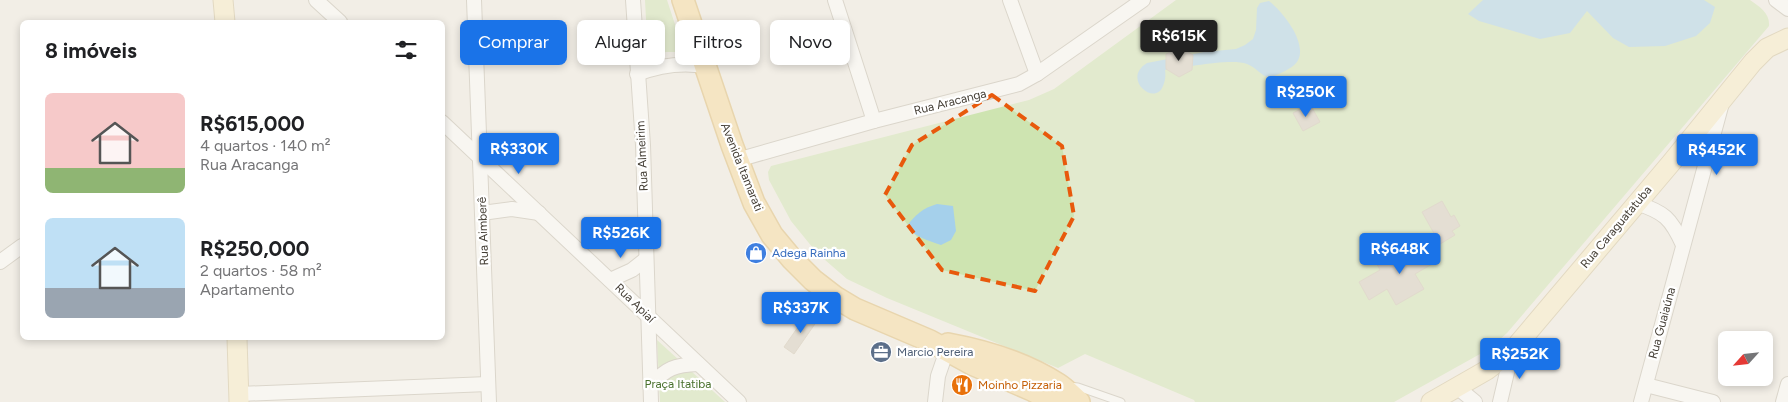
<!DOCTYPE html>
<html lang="pt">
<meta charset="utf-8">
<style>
body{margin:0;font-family:Figtree,sans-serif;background:#f2f2f2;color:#202124;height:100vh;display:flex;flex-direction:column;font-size:19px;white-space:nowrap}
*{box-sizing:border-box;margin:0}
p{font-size:16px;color:#757577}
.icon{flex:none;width:28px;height:28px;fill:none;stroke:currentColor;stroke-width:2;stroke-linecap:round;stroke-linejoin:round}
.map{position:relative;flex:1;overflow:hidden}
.panel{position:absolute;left:20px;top:20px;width:425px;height:320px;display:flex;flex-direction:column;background:#fff;border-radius:8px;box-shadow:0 2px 8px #0003}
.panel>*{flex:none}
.hud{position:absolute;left:460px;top:20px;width:475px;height:45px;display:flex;gap:10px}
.needle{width:32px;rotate:243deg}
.buttons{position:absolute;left:1718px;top:331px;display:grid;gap:10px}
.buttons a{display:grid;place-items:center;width:55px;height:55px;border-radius:8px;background:#fff;box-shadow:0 2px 8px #0003;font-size:25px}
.price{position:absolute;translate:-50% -42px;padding:0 11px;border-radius:5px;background:#1a73e8;color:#fff;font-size:16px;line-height:32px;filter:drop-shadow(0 1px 2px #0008)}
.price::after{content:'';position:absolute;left:50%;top:30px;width:15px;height:11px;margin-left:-8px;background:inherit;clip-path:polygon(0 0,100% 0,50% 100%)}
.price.active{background:#222;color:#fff}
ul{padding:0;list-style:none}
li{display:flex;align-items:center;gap:15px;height:125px;padding:0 25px}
li span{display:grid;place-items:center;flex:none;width:140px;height:100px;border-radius:8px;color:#555}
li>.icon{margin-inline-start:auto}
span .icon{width:60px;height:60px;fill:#fffc;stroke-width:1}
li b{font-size:21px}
h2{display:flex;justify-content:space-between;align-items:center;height:60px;padding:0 25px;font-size:21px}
.chip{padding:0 18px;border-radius:8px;background:#fff;box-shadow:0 2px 8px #0003;font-size:18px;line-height:45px}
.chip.active{background:#1a73e8;color:#fff}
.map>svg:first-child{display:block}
</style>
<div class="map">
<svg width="1788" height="402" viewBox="0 0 1788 402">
<rect width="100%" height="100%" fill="#f2eee6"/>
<g fill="#cee4b1">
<polygon points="645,0 667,0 684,52 666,52 648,57"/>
<path d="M1176 0H1750C1760 7 1770 13 1769 26L1507 333 1489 349 1394 402H1195L1194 400 1085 354 1058 368 887 298 847 279 817 253 791 221 769 180 768 172 771 166 1029 100 1054 89Z"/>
<polygon points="657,340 725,402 660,402"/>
</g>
<g fill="#a5d0eb">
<polygon points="1483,0 1704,0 1715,7 1710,23 1696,36 1665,46 1629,47 1613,38 1587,11 1570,33 1540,39 1479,21 1468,14"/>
<path d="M1269 1C1283 12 1309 44 1297 62 1292 69 1278 74 1270 78 1261 76 1256 67 1247 64 1230 58 1185 68 1165 70 1166 76 1165 81 1163 86 1155 107 1121 79 1147 63L1204 52 1236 49 1245 45 1253 39 1256 30 1257 8 1260 3Z"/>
<path d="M937 204 953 206 956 231 951 240 941 245C929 241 914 236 906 227 915 215 923 208 937 204Z"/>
</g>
<g fill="#d2c9bc" stroke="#cdc1af">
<polygon points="1180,47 1193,55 1192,70 1179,77 1166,69 1166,54"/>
<polygon points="1310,104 1320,122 1303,131 1293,113"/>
<polygon points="1442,201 1451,217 1454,215 1460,226 1452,231 1455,235 1440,244 1422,212"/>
<polygon points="1429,242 1439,260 1415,274 1424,289 1396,305 1387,289 1369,300 1359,282 1380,270 1377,264 1391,256 1394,262"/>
<polygon points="807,314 817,321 794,354 784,347"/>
</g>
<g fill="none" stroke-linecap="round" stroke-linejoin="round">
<g stroke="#bfb8ac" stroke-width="9">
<polyline id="lane" points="1069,386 1078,387 1121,402"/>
</g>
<g stroke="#bfb8ac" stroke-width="16">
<g id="street">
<polyline points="316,0 340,22"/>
<polyline points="474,0 489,402"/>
<polyline points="633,0 643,145 651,402"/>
<polyline points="835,0 874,121"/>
<polyline points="1010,0 1037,74"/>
<polyline points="1776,0 1788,9"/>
<path d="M637 74C660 65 681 62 705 66"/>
<polyline points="442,122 739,402"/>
<polyline points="737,160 874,121 1019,84 1037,74 1143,0"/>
<path d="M1636 203C1664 212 1671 218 1683 245"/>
<polyline points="482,213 512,209 539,213"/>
<polyline points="0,262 22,246"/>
<polyline points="610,280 632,270 646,259"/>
<polyline points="1646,385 1713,402"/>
<path d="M650 386C666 368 675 365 698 364"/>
<polyline points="1458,388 1475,402"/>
<polyline points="239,394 488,384"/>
<polyline points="935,402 938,376 949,344"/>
<polyline points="1500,402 1512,351"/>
<polyline points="1641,402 1722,103"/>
<polyline points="1783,402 1788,384"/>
</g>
</g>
<g stroke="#cfbf97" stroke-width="21">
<g id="secondary">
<polyline points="223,0 225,22"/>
<polyline points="237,338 239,402"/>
<polyline points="1431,402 1487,370 1512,351 1671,163 1753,62 1767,48 1788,38"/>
</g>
</g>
<g stroke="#dcb66a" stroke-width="24">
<g id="primary">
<polyline points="683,0 732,145 754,203 772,235 792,259 813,280 835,297 855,309 930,341 972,364 1032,390 1054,402"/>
<path d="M948 344C986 351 1025 363 1058 384 1066 389 1072 396 1079 402"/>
</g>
</g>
<use href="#lane" stroke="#fff" stroke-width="7"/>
<use href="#street" stroke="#fff" stroke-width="14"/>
<use href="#secondary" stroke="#fbedc6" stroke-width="19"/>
<use href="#primary" stroke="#f8da99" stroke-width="21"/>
</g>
<path d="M0 0H1788V402H0ZM992 95 1062 146 1074 216 1035 291 942 270 885 195 912 145Z" fill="#f2eee6" fill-opacity=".55" fill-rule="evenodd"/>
<path fill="none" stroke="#e8590c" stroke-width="4" stroke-dasharray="10 6" stroke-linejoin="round" d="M992 95 1062 146 1074 216 1035 291 942 270 885 195 912 145Z"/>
<defs>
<g id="shop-disc" transform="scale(1.125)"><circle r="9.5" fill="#3f7fe0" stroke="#fff"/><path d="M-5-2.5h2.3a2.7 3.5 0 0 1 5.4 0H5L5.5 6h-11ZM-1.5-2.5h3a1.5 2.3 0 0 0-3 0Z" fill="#fff"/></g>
<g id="office-disc" transform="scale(1.125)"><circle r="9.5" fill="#5c6f8a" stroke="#fff"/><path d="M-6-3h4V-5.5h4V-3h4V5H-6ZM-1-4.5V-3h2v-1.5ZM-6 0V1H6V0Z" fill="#fff"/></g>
<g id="restaurant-disc" transform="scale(1.125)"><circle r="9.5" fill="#e8710a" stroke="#fff"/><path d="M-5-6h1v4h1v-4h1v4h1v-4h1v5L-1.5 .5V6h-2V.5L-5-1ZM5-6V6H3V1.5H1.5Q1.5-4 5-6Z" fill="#fff"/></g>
</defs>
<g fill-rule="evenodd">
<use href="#shop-disc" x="756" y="253"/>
<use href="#office-disc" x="881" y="352"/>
<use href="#restaurant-disc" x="962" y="385"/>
</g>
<g text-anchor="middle" stroke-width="4.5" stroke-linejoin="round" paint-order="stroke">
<g font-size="12" fill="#443e35" stroke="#fff">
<text transform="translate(950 102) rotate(-14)" y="4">Rua Aracanga</text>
<text transform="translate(642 156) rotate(-93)" y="4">Rua Almeirim</text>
<text transform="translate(742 167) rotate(68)" y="4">Avenida Itamarati</text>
<text transform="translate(1616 227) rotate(-50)" y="4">Rua Caraguatatuba</text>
<text transform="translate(483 231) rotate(-92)" y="4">Rua Aimberê</text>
<text transform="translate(635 303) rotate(44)" y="4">Rua Apiaí</text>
<text transform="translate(1662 323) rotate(-75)" y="4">Rua Guaiaúna</text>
</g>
<g font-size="12" fill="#366cbe" stroke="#fff" text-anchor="start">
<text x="772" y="257">Adega Rainha</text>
</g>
<g font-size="12" fill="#4e5e75" stroke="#fff" text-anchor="start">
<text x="897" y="356">Marcio Pereira</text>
</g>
<g font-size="12" fill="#49712d" stroke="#fff">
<text x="678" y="388">Praça Itatiba</text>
</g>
<g font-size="12" fill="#c56008" stroke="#fff" text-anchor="start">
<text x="978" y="389">Moinho Pizzaria</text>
</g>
</g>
</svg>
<div class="buttons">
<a><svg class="needle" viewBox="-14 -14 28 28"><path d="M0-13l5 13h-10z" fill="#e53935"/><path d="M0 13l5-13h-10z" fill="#757577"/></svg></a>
</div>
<b class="price active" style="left:1179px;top:62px">R$615K</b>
<b class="price" style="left:1306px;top:118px">R$250K</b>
<b class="price" style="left:519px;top:175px">R$330K</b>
<b class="price" style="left:1717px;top:176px">R$452K</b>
<b class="price" style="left:621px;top:259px">R$526K</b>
<b class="price" style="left:1400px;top:275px">R$648K</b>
<b class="price" style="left:801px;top:334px">R$337K</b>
<b class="price" style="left:1520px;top:380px">R$252K</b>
<div class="hud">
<a class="chip active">Comprar</a>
<a class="chip">Alugar</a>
<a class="chip">Filtros</a>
<a class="chip">Novo</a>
</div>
<section class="panel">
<h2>8 imóveis<svg class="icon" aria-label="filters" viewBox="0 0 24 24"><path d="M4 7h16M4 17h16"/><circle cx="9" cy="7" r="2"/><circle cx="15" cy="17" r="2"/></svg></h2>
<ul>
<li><span style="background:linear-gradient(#f6c9c9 75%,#8fb573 0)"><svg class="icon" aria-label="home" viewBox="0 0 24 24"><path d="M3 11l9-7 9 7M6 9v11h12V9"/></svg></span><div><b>R$615,000</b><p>4 quartos · 140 m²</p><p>Rua Aracanga</p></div></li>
<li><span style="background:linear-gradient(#bfe0f5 70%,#9aa5b1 0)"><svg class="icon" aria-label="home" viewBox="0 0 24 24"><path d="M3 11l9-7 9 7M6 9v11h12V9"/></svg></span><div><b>R$250,000</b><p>2 quartos · 58 m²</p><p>Apartamento</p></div></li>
</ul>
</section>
</div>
